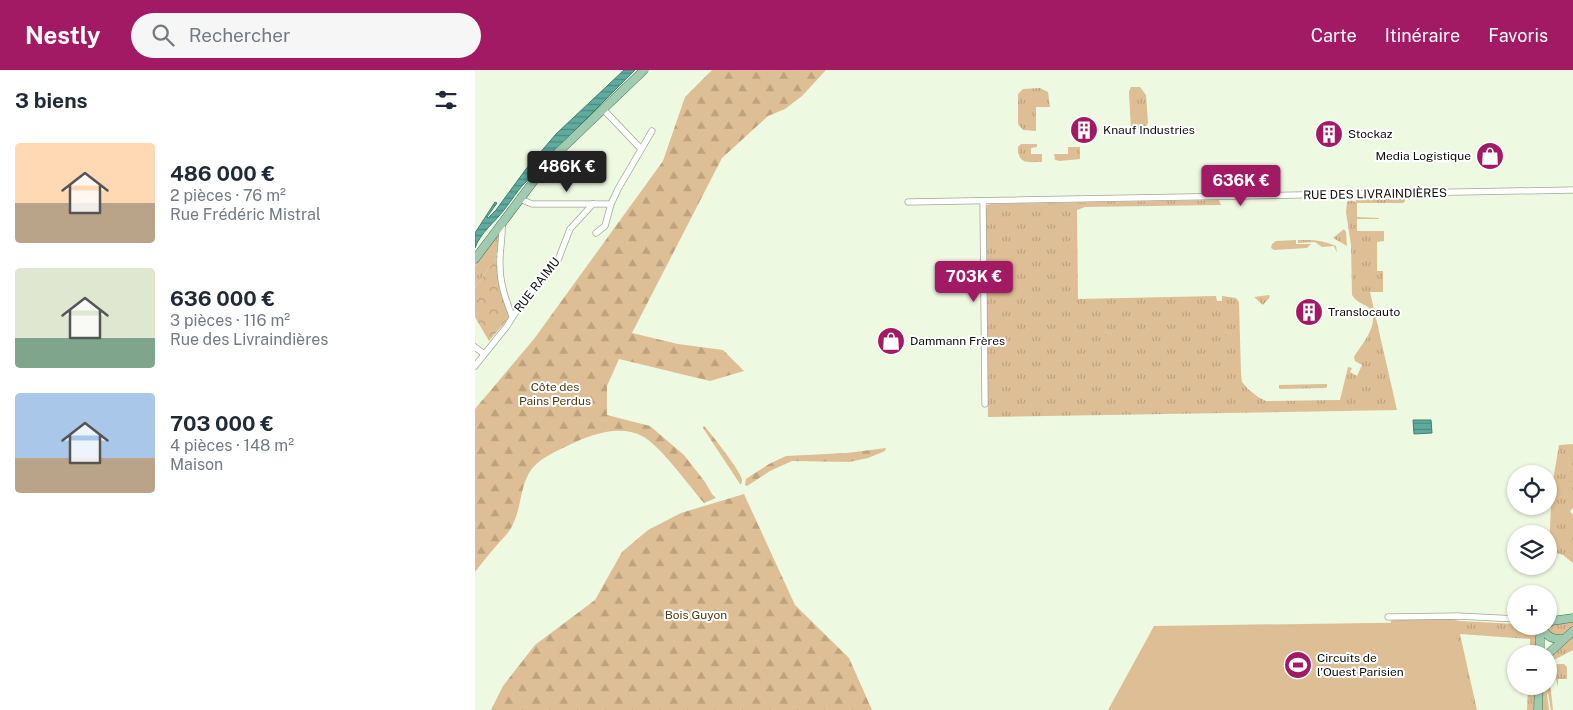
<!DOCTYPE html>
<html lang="fr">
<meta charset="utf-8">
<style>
body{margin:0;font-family:"Public Sans",sans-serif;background:#f6f6f7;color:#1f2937;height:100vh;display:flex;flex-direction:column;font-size:19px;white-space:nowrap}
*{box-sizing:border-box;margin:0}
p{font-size:16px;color:#747a83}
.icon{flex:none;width:28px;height:28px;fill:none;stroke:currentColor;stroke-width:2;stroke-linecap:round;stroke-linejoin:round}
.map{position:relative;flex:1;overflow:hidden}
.panel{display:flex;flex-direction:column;background:#fff;width:475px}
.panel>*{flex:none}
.fabs{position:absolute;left:1032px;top:395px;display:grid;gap:10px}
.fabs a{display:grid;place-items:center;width:50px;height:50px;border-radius:50%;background:#fff;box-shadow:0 1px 4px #0004;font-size:25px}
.price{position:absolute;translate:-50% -42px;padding:0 11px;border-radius:5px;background:#a31a64;color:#fff;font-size:16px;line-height:32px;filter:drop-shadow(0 1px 2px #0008)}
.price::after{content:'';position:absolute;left:50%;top:30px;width:15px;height:11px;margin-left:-8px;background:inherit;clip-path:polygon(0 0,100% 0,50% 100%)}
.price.on{background:#222;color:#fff}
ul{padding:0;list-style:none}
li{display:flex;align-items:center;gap:15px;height:125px;padding:0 15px}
li span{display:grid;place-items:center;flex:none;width:140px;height:100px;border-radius:5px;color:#555}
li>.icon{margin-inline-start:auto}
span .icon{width:60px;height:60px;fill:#fffc;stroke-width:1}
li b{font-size:21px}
h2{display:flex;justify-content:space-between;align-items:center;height:60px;padding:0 15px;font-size:21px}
header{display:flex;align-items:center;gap:30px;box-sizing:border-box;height:70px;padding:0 25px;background:#a31a64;color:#fff}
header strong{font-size:24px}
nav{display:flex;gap:28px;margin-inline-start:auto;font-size:18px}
.search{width:350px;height:45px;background:#f6f6f7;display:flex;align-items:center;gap:12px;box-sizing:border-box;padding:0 18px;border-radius:28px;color:#747a83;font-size:19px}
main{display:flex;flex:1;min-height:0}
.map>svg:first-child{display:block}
</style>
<header>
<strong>Nestly</strong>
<div class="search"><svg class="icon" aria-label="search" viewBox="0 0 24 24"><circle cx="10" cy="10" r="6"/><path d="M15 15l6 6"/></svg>Rechercher</div>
<nav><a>Carte</a><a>Itinéraire</a><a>Favoris</a></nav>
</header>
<main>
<section class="panel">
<h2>3 biens<svg class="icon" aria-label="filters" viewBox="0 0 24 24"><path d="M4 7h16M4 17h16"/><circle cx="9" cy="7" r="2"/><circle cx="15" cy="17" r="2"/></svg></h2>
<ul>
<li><span style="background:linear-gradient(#ffd9b3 60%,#b9a48a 0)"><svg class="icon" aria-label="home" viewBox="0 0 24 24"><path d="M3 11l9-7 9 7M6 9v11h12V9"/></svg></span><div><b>486 000 €</b><p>2 pièces · 76 m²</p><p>Rue Frédéric Mistral</p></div></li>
<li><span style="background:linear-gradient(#dfe7d0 70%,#7fa58c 0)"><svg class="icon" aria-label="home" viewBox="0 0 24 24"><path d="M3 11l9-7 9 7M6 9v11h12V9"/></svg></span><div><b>636 000 €</b><p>3 pièces · 116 m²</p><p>Rue des Livraindières</p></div></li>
<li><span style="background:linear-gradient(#a9c7e8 65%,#b9a48a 0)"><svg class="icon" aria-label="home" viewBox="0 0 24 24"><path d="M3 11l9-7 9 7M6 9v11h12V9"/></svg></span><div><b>703 000 €</b><p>4 pièces · 148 m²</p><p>Maison</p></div></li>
</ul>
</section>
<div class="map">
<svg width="1098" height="640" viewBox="0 0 1098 640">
<defs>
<pattern id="grass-tufts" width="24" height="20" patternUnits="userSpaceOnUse" patternTransform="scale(1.25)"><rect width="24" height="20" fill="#debe94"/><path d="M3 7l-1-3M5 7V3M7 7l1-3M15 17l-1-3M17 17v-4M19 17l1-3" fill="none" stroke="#bda27e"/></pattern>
<pattern id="forest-firs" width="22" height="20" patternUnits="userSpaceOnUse" patternTransform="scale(1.25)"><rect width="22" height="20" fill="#debe94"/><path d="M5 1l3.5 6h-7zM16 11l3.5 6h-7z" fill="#bda27e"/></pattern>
<pattern id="park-crowns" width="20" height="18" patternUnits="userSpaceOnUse" patternTransform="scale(1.25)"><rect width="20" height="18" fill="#debe94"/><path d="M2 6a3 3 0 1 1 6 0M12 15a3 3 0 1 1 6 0" fill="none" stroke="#bda27e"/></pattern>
<pattern id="water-rules" width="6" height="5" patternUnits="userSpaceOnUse" patternTransform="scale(1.25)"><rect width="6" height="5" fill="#5eac9f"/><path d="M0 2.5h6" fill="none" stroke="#4c8a80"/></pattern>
</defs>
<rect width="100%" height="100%" fill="#eef9e1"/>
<g fill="url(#grass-tufts)">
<polygon points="656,17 665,17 671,25 673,53 669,59 656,59 654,22"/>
<polygon points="565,18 573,22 575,37 561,37 561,61 548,60 543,54 543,24 548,19"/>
<path d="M546 74H562V77L556 78V84H567V92C553 92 543 95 543 77Z"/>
<polygon points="593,77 605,77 605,89 585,91 580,90 579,84 593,84"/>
<path d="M881 129H930V131L928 133H882V147L904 148V149H882V161H909V171L902 172V201H908V222H895L922 340 513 347 511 140 512 135 515 134 744 130 746 135 610 137 602 140 603 229 741 226 742 231H747V226L761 228 764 232 766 304 767 312 773 319 783 327 791 331 865 330 873 297 877 298 875 302 882 306 887 295 880 291 879 287C886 275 908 251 893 237 887 233 881 232 877 225L876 175 871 142 872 132 875 130 881 132Z"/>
<polygon points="869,159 871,162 872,176 858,168"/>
<polygon points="21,166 24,167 25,174 21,185 23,186 22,188 21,188 0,218 0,195"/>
<polygon points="821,170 821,174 836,174 832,178 799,180 796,178 797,174 801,171"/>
<path d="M823 170C840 170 846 170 861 176L862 183 859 176 847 177 840 172 823 173Z"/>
<polygon points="794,225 795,227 788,235 779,227"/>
<polygon points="852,314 852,317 850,318 806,319 804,318 804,315"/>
<polygon points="1098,374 1098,438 1095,441 1098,445 1098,493 1088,485 1075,481 1074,478 1077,416 1084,375"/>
<polygon points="921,549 974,549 985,551 1041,554 1041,556 1063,556 1063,584 1055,584 1055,569 985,564 1002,640 976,640 916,554 916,551"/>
<path d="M1098 551V559L1087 566H1077L1072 559C1079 551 1088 552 1098 551Z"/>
<polygon points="1098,563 1098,580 1079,590 1074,599 1074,586"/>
<polygon points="1082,594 1089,594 1092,597 1092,609 1083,609 1083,617 1079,601"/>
<polygon points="1074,603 1078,640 1076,640 1073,623 1072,624 1074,640 1065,640 1066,616 1074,616"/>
<polygon points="1053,616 1060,616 1059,640 1052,640"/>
</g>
<g fill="url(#forest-firs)">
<path d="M237 0H351L327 26 310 39 293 46 247 88 157 263 203 274 248 280 269 301 235 311 144 289 132 316V345L175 356 209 385 230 412 237 424 241 428 229 433C215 417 185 375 167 366 144 354 115 365 94 375 80 382 62 389 54 403 45 419 46 438 38 454 35 462 27 469 22 475 14 484 7 493 0 502V339L59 269 188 91 210 27Z"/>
<path d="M229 356C235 362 267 403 267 410 267 411 267 412 266 414H265L228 358Z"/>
<polygon points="411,378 410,381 393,388 374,392 317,391 295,401 272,416 270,415 271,409 277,405 294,394 311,386 372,383"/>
<polygon points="269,424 320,535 374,588 397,640 16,640 28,616 60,575 120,530 147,482 173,460 206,443"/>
</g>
<polygon fill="url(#park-crowns)" points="21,188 24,216 34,246 32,250 14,271 0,247 0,218"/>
<polygon fill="#debe94" points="967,552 979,556 999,640 633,640 679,556"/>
<g fill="url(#water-rules)" stroke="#457d71">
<path d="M149 0H160L58 102 59 105 57 107C46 114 38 129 29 140 19 153 6 162 0 178V163L20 132 22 133 12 147 13 148 21 140 51 99 81 64Z"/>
<polygon points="938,350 956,350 957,363 939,364"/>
</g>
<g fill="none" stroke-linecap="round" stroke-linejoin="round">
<g stroke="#9fa993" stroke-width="7">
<g id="minor">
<polyline points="128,39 166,79"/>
<polyline points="45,129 57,134 136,134"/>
<polyline points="508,131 510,334"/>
<polyline points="433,132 1098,120"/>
<path d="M27 153C28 169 24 181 25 196 25 214 31 230 37 246"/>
<polyline points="121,163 130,156 136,134 143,119 177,61"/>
<polyline points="0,277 9,284"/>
<polyline points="0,296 32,256 44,237 83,190 95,159 118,134"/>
<polyline points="913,547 983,546 1041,549"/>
</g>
</g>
<g stroke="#437353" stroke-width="9">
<g id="major">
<polyline points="0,189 73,92 169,0"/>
<polyline points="1074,553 1076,551 1098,548"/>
<path d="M1068 559C1073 568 1078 569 1088 569"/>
<polyline points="1065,584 1065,567 1070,556"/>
<polyline points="1073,584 1098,561"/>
<polyline points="1063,640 1064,616"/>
</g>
</g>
<use href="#minor" stroke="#fff" stroke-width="5.5"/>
<use href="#major" stroke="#a0cbb0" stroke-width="8"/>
</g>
<defs>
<g id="building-disc" transform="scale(1.4375)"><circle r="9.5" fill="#a31a64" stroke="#fff"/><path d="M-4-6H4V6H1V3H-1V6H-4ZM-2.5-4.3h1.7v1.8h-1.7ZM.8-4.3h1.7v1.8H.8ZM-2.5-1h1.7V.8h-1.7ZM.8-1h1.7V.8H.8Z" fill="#fff"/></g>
<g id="shop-disc" transform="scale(1.4375)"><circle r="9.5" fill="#a31a64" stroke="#fff"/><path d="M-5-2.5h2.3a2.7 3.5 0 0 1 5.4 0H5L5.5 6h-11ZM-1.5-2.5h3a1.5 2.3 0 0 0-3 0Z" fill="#fff"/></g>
<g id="stadium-disc" transform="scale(1.4375)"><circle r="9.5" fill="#a31a64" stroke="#fff"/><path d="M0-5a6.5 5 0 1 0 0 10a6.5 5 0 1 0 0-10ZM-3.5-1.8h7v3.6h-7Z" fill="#fff"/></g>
</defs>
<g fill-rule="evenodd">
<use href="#building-disc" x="609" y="60"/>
<use href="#building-disc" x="854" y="64"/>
<use href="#shop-disc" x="1015" y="86"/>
<use href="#building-disc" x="834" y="242"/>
<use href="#shop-disc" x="416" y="271"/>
<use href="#stadium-disc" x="823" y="595"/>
</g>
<g text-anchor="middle" stroke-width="4" stroke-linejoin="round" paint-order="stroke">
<g font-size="12" fill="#0b0e07" stroke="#fff" text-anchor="start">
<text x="628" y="64">Knauf Industries</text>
<text x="873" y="68">Stockaz</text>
<text x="996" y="90" text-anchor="end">Media Logistique</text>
<text x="853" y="246">Translocauto</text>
<text x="435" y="275">Dammann Frères</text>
<text x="842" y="592">Circuits de<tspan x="842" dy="14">l’Ouest Parisien</tspan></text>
</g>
<g font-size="12" fill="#0b0e07" stroke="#fff">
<text transform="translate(900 124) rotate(-1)" y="4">RUE DES LIVRAINDIÈRES</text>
<text transform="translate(62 215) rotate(-52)" y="4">RUE RAIMU</text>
</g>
<g font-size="12" fill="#52380f" stroke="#fff">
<text x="80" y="321">Côte des<tspan x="80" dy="14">Pains Perdus</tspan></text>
<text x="221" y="549">Bois Guyon</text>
</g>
</g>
</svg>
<div class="fabs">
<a><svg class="icon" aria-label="locate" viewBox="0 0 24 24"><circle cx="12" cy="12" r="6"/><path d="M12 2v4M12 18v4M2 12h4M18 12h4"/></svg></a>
<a><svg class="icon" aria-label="layers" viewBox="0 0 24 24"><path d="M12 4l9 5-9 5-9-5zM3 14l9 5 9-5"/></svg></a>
<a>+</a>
<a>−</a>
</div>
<b class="price on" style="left:92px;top:123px">486K €</b>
<b class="price" style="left:766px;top:137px">636K €</b>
<b class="price" style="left:499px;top:233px">703K €</b>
</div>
</main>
